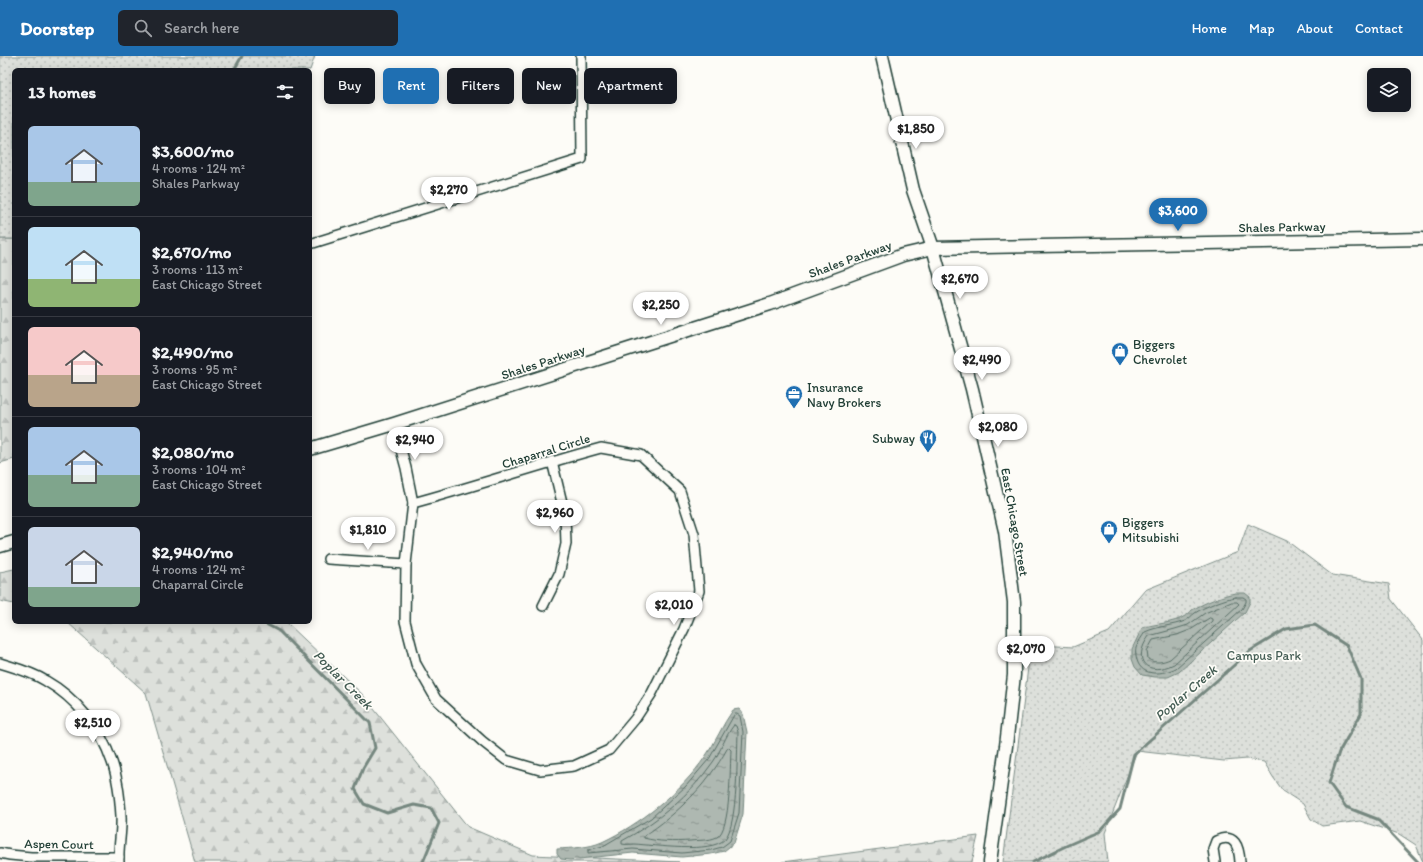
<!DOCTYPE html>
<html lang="en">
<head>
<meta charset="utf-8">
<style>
	:root { --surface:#171b24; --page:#20242c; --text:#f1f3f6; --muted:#9ea1a6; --line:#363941; --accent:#1f6fb2 }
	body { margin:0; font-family:Itim,sans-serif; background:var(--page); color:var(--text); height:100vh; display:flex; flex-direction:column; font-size:15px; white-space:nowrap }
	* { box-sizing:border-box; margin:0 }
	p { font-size:13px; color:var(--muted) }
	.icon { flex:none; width:22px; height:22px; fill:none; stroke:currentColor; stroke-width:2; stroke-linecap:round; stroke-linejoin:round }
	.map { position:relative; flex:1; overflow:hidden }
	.details { position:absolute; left:12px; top:12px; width:300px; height:556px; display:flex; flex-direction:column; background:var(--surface); border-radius:6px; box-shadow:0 2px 10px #0003 }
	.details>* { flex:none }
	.top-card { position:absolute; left:324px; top:12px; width:380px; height:36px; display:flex; gap:8px }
	.controls { position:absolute; left:1367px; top:12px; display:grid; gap:8px }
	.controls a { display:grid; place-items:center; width:44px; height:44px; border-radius:6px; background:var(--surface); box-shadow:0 2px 10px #0003; font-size:20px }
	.price { position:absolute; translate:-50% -34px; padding:0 9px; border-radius:14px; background:#fff; color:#222; font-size:13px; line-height:26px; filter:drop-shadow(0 1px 2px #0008) }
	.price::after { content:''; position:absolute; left:50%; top:24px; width:12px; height:9px; margin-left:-6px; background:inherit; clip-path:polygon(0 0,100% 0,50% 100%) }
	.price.current { background:var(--accent); color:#fff }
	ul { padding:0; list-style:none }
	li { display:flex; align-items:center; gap:12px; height:100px; padding:0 16px }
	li+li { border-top:1px solid var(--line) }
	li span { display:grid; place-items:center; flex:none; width:112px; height:80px; border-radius:6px; color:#555 }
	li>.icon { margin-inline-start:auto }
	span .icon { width:48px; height:48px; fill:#fffc; stroke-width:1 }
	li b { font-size:17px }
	h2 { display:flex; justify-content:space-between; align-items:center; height:48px; padding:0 16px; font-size:17px }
	.tag { padding:0 14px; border-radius:6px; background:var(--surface); box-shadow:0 2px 10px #0003; font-size:14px; line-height:36px }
	.tag.current { background:var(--accent); color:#fff }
	header { display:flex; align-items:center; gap:24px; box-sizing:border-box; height:56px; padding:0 20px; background:var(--accent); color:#fff }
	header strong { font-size:19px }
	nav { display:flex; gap:22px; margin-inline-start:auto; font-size:14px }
	.search { width:280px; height:36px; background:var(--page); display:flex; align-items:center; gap:10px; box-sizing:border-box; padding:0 14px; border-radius:6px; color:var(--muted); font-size:15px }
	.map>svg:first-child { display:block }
</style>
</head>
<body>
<header>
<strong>Doorstep</strong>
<div class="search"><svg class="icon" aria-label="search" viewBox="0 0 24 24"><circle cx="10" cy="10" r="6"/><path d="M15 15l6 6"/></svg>Search here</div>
<nav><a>Home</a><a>Map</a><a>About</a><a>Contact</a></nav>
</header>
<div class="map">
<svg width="1423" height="806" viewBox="0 0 1423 806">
	<defs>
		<pattern id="forest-firs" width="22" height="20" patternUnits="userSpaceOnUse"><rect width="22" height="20" fill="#dde0db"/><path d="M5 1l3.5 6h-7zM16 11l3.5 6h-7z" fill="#bdc1bd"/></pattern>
		<pattern id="park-dots" width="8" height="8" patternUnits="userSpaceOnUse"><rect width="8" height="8" fill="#dde0db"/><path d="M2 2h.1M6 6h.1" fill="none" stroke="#bdc1bd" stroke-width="1.8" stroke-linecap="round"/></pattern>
		<pattern id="water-ripples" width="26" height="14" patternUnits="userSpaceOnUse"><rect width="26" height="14" fill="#aeb8b1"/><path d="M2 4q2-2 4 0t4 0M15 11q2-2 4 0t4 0" fill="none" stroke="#8d9791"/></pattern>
	</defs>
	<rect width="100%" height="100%" fill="#fdfcf7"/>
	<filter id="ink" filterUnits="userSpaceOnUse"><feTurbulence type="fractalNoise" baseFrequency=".025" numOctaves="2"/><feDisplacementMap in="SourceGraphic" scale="8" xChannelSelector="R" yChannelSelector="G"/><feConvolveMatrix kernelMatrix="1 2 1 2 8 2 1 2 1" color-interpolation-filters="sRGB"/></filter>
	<g filter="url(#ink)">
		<g fill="url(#forest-firs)" stroke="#7e8e88">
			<polygon points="0,183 14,183 14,403 0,407"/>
			<polygon points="14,513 14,548 0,545 0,516"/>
			<polygon points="67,566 286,566 362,638 468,771 533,799 679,806 195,806 146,637"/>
			<polygon points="978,780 972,806 782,806"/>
		</g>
		<g fill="url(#park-dots)" stroke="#7e8e88">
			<polygon points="0,0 315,0 310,14 14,14 14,183 0,183"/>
			<polygon points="1248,468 1287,485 1332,519 1389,528 1391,543 1423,584 1423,806 1416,789 1399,778 1360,765 1322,770 1311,763 1303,748 1283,735 1273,721 1264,706 1247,703 1224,705 1137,695 1105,777 1108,806 1003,806 1029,604 1041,589 1073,591 1109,576 1145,534 1238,496"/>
		</g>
		<g fill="url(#water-ripples)" stroke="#75877f">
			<path d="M1236 537H1245L1250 541V546L1245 556 1179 616 1168 621H1155L1142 619 1135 611 1132 603V593L1142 572C1156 567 1173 568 1185 560 1188 559 1190 556 1192 554 1202 548 1225 538 1236 537Z"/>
			<path d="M739 653 743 658 747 676 743 758 734 787 724 795 711 798 682 801 633 797 570 804 561 803 557 798V793C572 792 589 792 602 786 639 769 682 735 705 701 716 686 722 669 733 654Z"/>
		</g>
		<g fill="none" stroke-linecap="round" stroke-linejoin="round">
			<g stroke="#586e66" stroke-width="1">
				<path d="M1236 541H1243L1246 543V546L1242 553 1176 612C1164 618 1142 622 1137 604 1136 600 1135 596 1136 592 1138 586 1142 581 1145 576 1158 570 1172 570 1185 565 1189 563 1192 559 1195 557 1204 551 1226 542 1236 541Z"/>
				<path d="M1232 546H1237L1239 548 1174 608C1147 621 1131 605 1149 580L1175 573 1188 569 1205 557Z"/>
				<path d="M1210 562 1212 563V565L1170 603C1163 606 1155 608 1148 603L1147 595 1153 584 1177 579 1190 574Z"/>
				<polygon points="735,658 737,658 740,660 743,676 739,757 730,785 722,791 711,794 682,797 633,793 588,797 588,794 603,790 651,762 686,730 709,703"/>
				<path d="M734 669 736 670 738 676C737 698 738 768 725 783 711 798 654 789 634 788 630 788 626 789 622 788V785C657 766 690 739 713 706 721 695 725 680 734 669Z"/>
				<path d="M729 692 731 694C730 710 731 774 717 781 709 785 698 784 690 785 675 786 658 786 644 782V780C677 758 708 728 727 693Z"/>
			</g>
			<g stroke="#75877f" stroke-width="3">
				<polyline points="234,14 242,0"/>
				<polyline points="262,566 279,575 370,667 375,692 363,712 355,733 364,748 387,757 414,749 431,752 439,767 423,806"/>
				<polyline points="1033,806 1068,789 1100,775 1120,753 1134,698 1250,595 1286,573 1315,569 1347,590 1361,623 1361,658 1339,696 1329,727 1346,751 1377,763 1418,806"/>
			</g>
			<g stroke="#1f3d34" stroke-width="12">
				<g id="street">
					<polyline points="310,188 582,103 581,0"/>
					<polyline points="394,368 406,412 413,447"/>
					<path d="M601 392 641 399 680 435 694 478 699 535 684 573 652 637 635 663 609 694 574 710 540 714 506 704 482 685 436 643 416 608 405 565 406 508 413 447C476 430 538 409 601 392Z"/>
					<polyline points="328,503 406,508"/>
					<polyline points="543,550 559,518 566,488 565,459 552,405"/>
					<path d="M0 607C16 612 32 616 46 625 76 642 101 673 112 706 118 723 120 742 121 760 122 775 118 791 119 806"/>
					<polyline points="0,797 10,799 31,801 119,801"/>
					<path d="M1215 806 1213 793 1216 785C1235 776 1239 791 1240 806"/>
				</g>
			</g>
			<g stroke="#1f3d34" stroke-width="15">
				<g id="secondary">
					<polyline points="882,0 913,134 933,192 972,333 1005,475 1014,546 1014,619 1006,690 990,806"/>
					<polyline points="310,393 394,368 770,248 903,199 933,192 1423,183"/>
					<polyline points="0,490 14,486"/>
				</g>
			</g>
			<use href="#street" stroke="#fdfcf7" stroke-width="9"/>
			<use href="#secondary" stroke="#fdfcf7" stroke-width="12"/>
		</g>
	</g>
	<defs>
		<g id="shop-pin" transform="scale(0.9)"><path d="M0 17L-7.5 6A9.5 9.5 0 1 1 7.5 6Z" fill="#1f6fb2" stroke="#fdfcf7"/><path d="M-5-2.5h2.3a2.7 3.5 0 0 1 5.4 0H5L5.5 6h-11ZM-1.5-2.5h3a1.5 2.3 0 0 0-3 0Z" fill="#fff"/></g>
		<g id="office-pin" transform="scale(0.9)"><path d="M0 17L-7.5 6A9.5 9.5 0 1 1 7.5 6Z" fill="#1f6fb2" stroke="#fdfcf7"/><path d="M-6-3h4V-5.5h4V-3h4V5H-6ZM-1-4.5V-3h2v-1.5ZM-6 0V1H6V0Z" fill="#fff"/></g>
		<g id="restaurant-pin" transform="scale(0.9)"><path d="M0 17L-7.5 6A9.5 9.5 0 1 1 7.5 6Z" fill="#1f6fb2" stroke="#fdfcf7"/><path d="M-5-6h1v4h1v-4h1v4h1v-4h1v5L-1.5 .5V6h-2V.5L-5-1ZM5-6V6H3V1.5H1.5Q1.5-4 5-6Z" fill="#fff"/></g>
	</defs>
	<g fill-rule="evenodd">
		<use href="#shop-pin" x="1120" y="295"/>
		<use href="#office-pin" x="794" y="338"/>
		<use href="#restaurant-pin" x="928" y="382"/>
		<use href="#shop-pin" x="1109" y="473"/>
	</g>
	<g text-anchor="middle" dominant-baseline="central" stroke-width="3.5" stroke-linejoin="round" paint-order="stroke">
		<g font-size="13" fill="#1f3d34" stroke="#fdfcf7">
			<text transform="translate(1282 171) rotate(-1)">Shales Parkway</text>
			<text transform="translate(850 203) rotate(-20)">Shales Parkway</text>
			<text transform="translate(543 306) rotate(-18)">Shales Parkway</text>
			<text transform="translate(546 395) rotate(-17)">Chaparral Circle</text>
			<text transform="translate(1015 466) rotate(80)">East Chicago Street</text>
			<text transform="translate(59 788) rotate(1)">Aspen Court</text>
		</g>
		<g font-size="13" fill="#1f3d34" stroke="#fdfcf7" text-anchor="start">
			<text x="1133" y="288">Biggers<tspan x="1133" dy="15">Chevrolet</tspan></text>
			<text x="807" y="331">Insurance<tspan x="807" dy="15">Navy Brokers</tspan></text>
			<text x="915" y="382" text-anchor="end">Subway</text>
			<text x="1122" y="466">Biggers<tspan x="1122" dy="15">Mitsubishi</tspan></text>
		</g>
		<g font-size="13" fill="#455e55" stroke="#fdfcf7">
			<text x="1264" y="599">Campus Park</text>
		</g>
		<g font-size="14" font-style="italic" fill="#435c53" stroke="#fdfcf7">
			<text transform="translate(343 624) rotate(45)">Poplar Creek</text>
			<text transform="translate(1186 637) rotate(-41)">Poplar Creek</text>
		</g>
	</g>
</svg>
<div class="controls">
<a><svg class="icon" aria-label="layers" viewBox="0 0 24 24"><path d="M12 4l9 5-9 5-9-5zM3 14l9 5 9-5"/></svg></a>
</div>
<b class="price" style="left:916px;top:94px">$1,850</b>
<b class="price" style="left:449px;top:155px">$2,270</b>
<b class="price current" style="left:1178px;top:176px">$3,600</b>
<b class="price" style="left:960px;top:244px">$2,670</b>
<b class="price" style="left:661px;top:270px">$2,250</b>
<b class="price" style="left:982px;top:325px">$2,490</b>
<b class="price" style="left:998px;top:392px">$2,080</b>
<b class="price" style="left:415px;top:405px">$2,940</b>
<b class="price" style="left:555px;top:478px">$2,960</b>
<b class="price" style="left:368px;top:495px">$1,810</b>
<b class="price" style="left:674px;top:570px">$2,010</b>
<b class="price" style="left:1026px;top:614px">$2,070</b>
<b class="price" style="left:93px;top:688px">$2,510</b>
<div class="top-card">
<a class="tag">Buy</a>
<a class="tag current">Rent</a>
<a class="tag">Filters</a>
<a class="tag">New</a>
<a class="tag">Apartment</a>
</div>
<section class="details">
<h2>13 homes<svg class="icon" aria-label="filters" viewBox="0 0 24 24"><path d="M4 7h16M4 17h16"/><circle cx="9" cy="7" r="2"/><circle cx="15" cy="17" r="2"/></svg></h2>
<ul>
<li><span style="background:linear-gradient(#a9c7e8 70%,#7fa58c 0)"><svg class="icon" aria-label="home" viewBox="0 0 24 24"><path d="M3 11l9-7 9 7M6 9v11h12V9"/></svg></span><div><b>$3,600/mo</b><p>4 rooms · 124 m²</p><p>Shales Parkway</p></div></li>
<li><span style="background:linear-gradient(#bfe0f5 65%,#8fb573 0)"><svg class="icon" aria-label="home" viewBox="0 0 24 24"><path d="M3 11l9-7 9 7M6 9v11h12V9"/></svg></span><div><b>$2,670/mo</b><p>3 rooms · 113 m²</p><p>East Chicago Street</p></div></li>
<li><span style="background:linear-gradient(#f6c9c9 60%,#b9a48a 0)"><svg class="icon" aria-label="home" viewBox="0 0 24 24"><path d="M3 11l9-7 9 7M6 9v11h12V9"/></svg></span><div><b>$2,490/mo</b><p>3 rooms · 95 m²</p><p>East Chicago Street</p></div></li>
<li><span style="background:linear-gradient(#a9c7e8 60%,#7fa58c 0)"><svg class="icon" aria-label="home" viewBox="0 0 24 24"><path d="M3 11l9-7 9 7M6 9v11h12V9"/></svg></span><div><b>$2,080/mo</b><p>3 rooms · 104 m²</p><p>East Chicago Street</p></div></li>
<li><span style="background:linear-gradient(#c9d6e8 75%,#7fa58c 0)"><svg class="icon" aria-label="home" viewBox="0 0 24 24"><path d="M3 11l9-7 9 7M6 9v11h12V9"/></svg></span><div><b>$2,940/mo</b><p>4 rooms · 124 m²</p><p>Chaparral Circle</p></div></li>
</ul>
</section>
</div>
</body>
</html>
